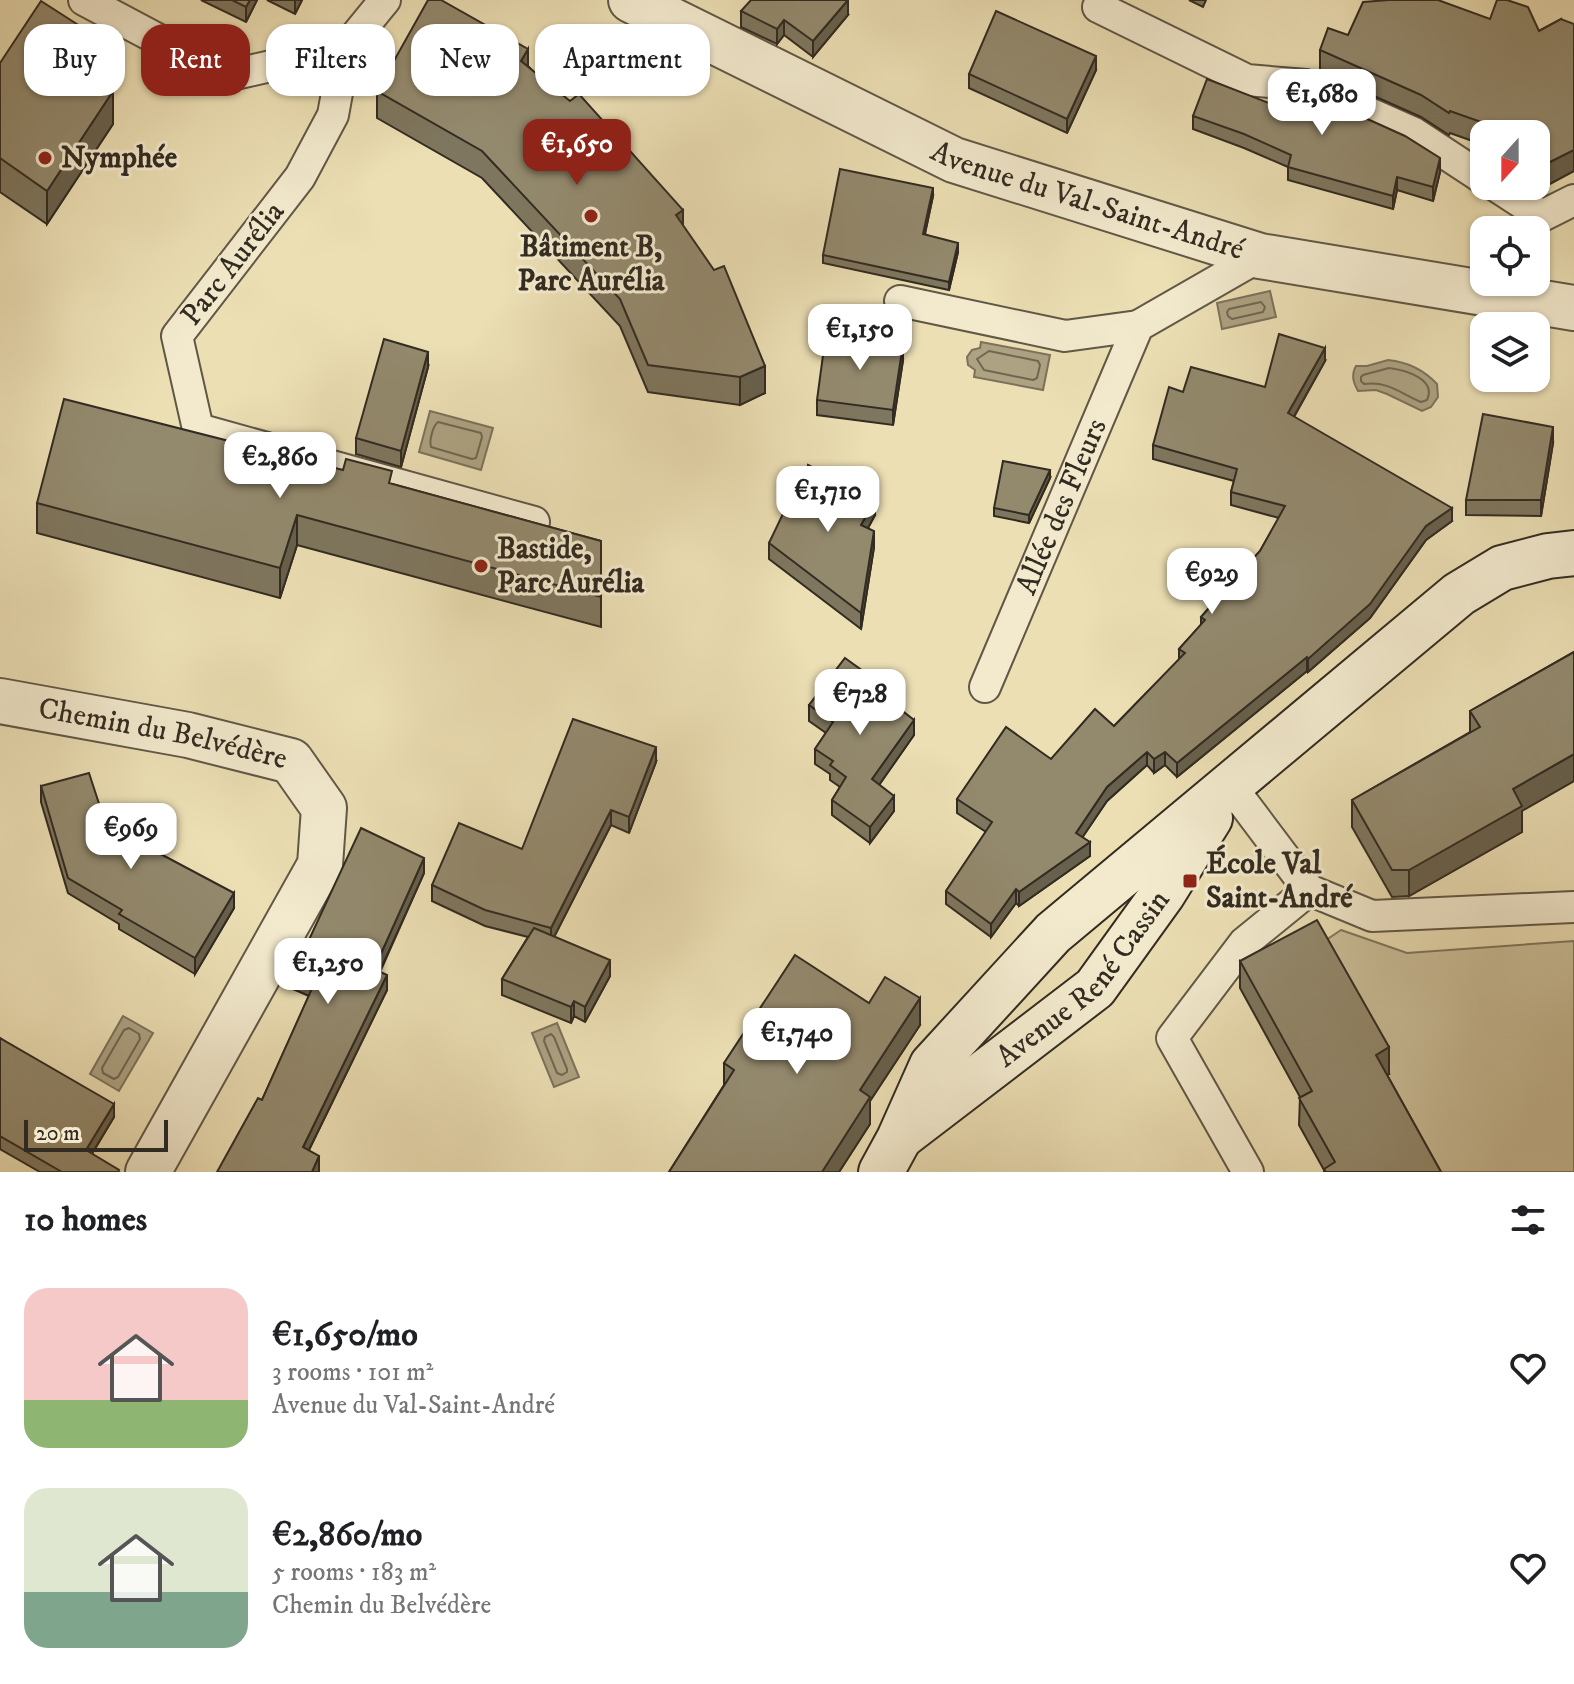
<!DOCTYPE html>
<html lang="en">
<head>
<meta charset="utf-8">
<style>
	:root { --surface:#fff; --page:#f2f2f2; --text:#202124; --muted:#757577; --accent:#8f2418 }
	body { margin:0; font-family:"IM FELL DW Pica",serif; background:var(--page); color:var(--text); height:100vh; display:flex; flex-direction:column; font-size:30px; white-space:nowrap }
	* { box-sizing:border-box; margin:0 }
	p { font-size:26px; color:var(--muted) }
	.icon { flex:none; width:44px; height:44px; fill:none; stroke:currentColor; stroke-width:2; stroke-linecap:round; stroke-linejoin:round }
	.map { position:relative; height:1172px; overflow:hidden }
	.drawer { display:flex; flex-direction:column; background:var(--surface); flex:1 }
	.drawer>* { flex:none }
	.banner { position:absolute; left:24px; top:24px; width:800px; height:72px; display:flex; gap:16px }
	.needle { width:52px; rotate:201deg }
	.tools { position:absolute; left:1470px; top:120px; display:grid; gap:16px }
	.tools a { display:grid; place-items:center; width:80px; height:80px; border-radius:16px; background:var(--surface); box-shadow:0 2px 6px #0004; font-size:40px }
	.scale { position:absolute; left:24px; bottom:20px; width:144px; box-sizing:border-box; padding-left:8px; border:4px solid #322b21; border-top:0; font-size:22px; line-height:28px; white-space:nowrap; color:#322b21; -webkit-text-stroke:6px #f3eace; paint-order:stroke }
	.price { position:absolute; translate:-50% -68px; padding:0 18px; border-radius:16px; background:#fff; color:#222; font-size:26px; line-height:52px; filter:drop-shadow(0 2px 4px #0008) }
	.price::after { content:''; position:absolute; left:50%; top:48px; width:24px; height:18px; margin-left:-12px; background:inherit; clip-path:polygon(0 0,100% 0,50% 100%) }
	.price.selected { background:var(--accent); color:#fff }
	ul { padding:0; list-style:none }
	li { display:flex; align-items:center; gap:24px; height:200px; padding:0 24px }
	li span { display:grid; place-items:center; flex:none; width:224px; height:160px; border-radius:24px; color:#555 }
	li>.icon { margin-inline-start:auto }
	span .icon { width:96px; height:96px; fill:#fffc; stroke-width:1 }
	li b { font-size:34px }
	h2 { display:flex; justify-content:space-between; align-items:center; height:96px; padding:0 24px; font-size:34px }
	.chip { padding:0 28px; border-radius:24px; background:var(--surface); box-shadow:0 2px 6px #0004; font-size:28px; line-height:72px }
	.chip.selected { background:var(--accent); color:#fff }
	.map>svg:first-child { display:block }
</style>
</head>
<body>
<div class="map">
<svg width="1574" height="1172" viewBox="0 0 1574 1172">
	<rect width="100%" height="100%" fill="#ecdfb4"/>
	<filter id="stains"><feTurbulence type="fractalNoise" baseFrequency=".0025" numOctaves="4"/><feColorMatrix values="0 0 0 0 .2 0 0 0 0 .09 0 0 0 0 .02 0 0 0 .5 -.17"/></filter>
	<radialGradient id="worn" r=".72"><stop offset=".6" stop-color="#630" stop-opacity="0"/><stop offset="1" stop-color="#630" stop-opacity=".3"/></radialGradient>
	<polygon fill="#ccc09b" stroke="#7f765e" stroke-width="2" points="1341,930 1407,953 1574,941 1574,1172 1426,1172 1376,1081 1388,1074 1317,946"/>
	<g fill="#ada282" stroke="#7c725b" stroke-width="2">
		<polygon points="1270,291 1276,317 1222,329 1217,303"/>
		<polygon points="981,342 1050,355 1043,390 974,377 975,370 968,365 967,357 972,350 980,348"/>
		<path d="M1388 360C1408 362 1423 369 1437 384L1438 397 1431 407 1422 411 1387 394 1376 390 1358 391C1353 382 1351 375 1356 366H1367Z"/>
		<polygon points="430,411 493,428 481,470 419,452"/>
		<polygon points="123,1016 153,1033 119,1091 90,1074"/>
		<polygon points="557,1023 579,1077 554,1087 532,1033"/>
	</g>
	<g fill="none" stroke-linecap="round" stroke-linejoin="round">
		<g stroke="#706652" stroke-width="2">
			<polygon points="1261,302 1265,307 1263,312 1232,319 1228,316 1227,312 1229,309"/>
			<polygon points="989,351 1038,361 1040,365 1037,378 1033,380 984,370 977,359"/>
			<path d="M1389 368C1405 370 1437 379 1427 400L1421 402C1400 393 1388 381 1364 384L1361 381V377L1363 375Z"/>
			<path d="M438 422 481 433 482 437 476 458 472 459 431 447C429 440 433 426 438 422Z"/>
			<polygon points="129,1028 139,1034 140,1039 118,1077 114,1079 103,1073 102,1068 124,1030"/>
			<polygon points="551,1034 554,1037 567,1069 567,1072 562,1075 557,1073 544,1041 545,1037"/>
		</g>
		<g stroke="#605846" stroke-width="34">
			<g id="lane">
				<polyline points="84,0 227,76 345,49 385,0"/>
				<polyline points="1098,7 1247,80 1306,85 1414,133 1484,179"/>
				<polyline points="345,49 333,115 300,177 177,336 198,429 534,522"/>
				<polyline points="1496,186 1542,216 1574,200"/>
				<polyline points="900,301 1065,336 1138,326"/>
				<path id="s1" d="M985 687 1138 326 1260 256"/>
				<polyline points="1230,785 1309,890"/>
				<polyline points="1248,1172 1172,1038 1244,943 1309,890 1372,916 1574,907"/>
			</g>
		</g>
		<g stroke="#605846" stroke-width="48">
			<g id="street">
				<path id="s2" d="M631 0 954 160 1260 256 1574 308"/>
				<path id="s3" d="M0 701 188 735 291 761 324 808 320 865 148 1172"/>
			</g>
		</g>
		<g stroke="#322b21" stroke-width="48">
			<g id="secondary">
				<path id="s4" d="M903 1135 1095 988 1162 895 1210 818"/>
				<polyline points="881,1172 899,1139 932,1065 1053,933 1459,594 1502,568 1548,556 1574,553"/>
			</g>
		</g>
		<use href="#lane" stroke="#f3eace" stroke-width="30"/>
		<use href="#street" stroke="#f3eace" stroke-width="44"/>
		<use href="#secondary" stroke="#f3eace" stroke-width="44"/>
	</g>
	<g fill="#7e765e" stroke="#322b21" stroke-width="2">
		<polygon points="201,0 257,0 246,22"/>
		<polygon points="267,0 302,0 295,14"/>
		<polygon points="1189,0 1206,0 1203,7"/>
		<polygon points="741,11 848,15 813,57 784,35 777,44 741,27"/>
		<polygon points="1490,19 1539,31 1561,19 1548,185 1536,159 1536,134 1484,134 1484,145 1450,133 1449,135 1421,117 1320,72 1320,50 1348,35"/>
		<polygon points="0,63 111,80 106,86 113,124 47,224 0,192"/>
		<polygon points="528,66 683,226 765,393 740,405 648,392 620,326 482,178 377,118 377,91"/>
		<polygon points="1096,70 1067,133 969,88 969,74"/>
		<polygon points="1193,116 1440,172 1433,201 1397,190 1393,209 1288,180 1288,167 1244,148 1193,129"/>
		<polygon points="933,196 925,234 958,252 949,290 823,263 823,255"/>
		<polygon points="903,360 893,425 817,415 817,400"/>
		<polygon points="1325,361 1294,417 1452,521 1426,540 1370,618 1308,672 1307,671 1177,777 1165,765 1154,773 1147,765 1107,801 1082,837 1090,856 1019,906 1016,903 991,937 946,904 946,891 986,832 957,813 957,799 1051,759 1114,726 1179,660 1179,649 1201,625 1201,617 1260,551 1279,518 1231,505 1231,492 1234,481 1153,459 1153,445 1183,392 1265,387"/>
		<polygon points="428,367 401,467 356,454 356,438"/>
		<polygon points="1553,443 1541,516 1466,515 1466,500"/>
		<polygon points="807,478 875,515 868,528 874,547 861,629 769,559 769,543"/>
		<polygon points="1050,478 1029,523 994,516 994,508"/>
		<polygon points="392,484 601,541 601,627 297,545 280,598 37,533 37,503"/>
		<polygon points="1574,652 1522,811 1522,832 1409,896 1392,897 1352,827 1352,800 1470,732 1470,711"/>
		<polygon points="809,705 896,706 914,735 879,785 894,811 870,843 832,815 832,800 840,787 830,780 830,774 815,764 815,749 826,733 809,721"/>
		<polygon points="656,762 629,833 611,825 554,937 610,976 585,1022 574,1016 571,1023 502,995 502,979 528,937 485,926 432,901 432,885 522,849"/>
		<polygon points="41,786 106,825 234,908 195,974 119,929 119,924 68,893 41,802"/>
		<polygon points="424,873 380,972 387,990 309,1150 262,1100 309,996 293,989 293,974"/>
		<polygon points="1240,961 1389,1074 1387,1075 1441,1172 1324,1172 1324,1170 1299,1125 1300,1097 1240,988"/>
		<polygon points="869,1003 920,1025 870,1101 870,1124 839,1172 669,1172 724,1085 724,1063"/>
		<polygon points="0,1038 114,1117 92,1154 119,1172 40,1172 0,1149"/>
	</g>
	<g fill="#67604c" stroke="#322b21" stroke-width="2">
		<polygon points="250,0 257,0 246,22 246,7"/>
		<polygon points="295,0 302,0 295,14"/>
		<polygon points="848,0 848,15 813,57 813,41"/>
		<polygon points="784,20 784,35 777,44 777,29"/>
		<polygon points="111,46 111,80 91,109 91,75"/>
		<polygon points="528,49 528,76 521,61"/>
		<polygon points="1096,56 1096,70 1067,133 1067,119"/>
		<polygon points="113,91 113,124 47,224 47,191"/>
		<polygon points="1574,150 1574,171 1548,185 1548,163"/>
		<polygon points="1440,158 1440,172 1433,201 1433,187"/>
		<polygon points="1397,177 1397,190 1393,209 1393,196"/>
		<polygon points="933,188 933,196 923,242 923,234"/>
		<polygon points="683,210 683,237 676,215"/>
		<polygon points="958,243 958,252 949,290 949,282"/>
		<polygon points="903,344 903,360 893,425 893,410"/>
		<polygon points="1325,348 1325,361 1288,427 1288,413"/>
		<polygon points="428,352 428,367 401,467 401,451"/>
		<polygon points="765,366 765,393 740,405 740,377"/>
		<polygon points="1553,427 1553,443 1541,516 1541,500"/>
		<polygon points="1050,470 1050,478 1029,523 1029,515"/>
		<polygon points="875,500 875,515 861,541 861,525"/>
		<polygon points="1452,508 1452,521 1426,540 1370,618 1308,672 1308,659 1426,526"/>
		<polygon points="297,515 297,545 280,598 280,568"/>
		<polygon points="874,531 874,547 861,629 861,613"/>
		<polygon points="1307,657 1307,671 1177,777 1177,763"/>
		<polygon points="914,720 914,735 872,795 872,779"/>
		<polygon points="656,747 656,762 629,833 629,817"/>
		<polygon points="1147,752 1147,765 1107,801 1076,847 1076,833 1107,787"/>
		<polygon points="1165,752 1165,765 1154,773 1154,759"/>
		<polygon points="1574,754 1574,781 1522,811 1522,832 1409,896 1409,870 1513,789"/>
		<polygon points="894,796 894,811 870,843 870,827"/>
		<polygon points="611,810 611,825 551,943 551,928"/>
		<polygon points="1090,842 1090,856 1019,906 1019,892"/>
		<polygon points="424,858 424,873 374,984 374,969"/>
		<polygon points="1016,889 1016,903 991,937 991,924"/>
		<polygon points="234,893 234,908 195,974 195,958"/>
		<polygon points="610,960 610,976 585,1022 585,1007"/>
		<polygon points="387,975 387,990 303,1162 303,1147"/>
		<polygon points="920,998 920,1025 870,1101 870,1124 839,1172 822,1172 860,1090"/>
		<polygon points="574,1001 574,1016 571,1023 571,1007"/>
		<polygon points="1389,1047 1389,1074 1376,1081 1376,1055"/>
		<polygon points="114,1104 114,1117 86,1163 86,1150"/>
		<polygon points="319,1156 319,1172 312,1172"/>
	</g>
	<g fill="#93896d" stroke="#322b21" stroke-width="2">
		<polygon points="232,0 250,0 246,7"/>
		<polygon points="428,0 441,0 528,49 521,61 570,101 579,94 683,210 676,215 714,270 724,266 765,366 740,377 648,365 620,299 482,151 377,91"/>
		<polygon points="751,0 848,0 813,41 784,20 777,29 741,11"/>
		<polygon points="1389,0 1438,0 1490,19 1497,0 1507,0 1528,7 1539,31 1561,19 1574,24 1574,150 1548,163 1536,137 1536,134 1505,134 1504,130 1450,111 1449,113 1421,95 1320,50 1328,28 1348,35 1363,2"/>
		<polygon points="41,1 111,46 91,75 113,91 47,191 0,158 0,63"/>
		<polygon points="996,11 1096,56 1067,119 969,74"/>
		<polygon points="1207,79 1274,105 1281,88 1301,89 1405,136 1440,158 1433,187 1397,177 1393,196 1288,167 1291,155 1244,134 1193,116"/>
		<polygon points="840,169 933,188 923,234 958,243 949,282 823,255"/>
		<polygon points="826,333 903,344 893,410 817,400"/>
		<polygon points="1279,334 1325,348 1288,413 1452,508 1426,526 1370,604 1308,659 1307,657 1177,763 1165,752 1154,759 1147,752 1107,787 1076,833 1090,842 1019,892 1016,889 991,924 946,891 992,822 957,799 1006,727 1051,759 1095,709 1114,726 1185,653 1179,649 1205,620 1201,617 1260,551 1285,506 1231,492 1237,469 1153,445 1169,387 1183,392 1191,367 1265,387"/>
		<polygon points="384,339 428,352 401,451 356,438"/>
		<polygon points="64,399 343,470 346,459 392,471 389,483 601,541 601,597 297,515 280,568 37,503"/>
		<polygon points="1483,414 1553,427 1541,500 1466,500"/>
		<polygon points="1003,461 1050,470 1029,515 994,508"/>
		<polygon points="808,465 875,500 861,525 874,531 861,613 769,543 804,470 807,478"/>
		<polygon points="1574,652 1574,754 1513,789 1522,806 1409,870 1392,870 1352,800 1480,727 1470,711"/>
		<polygon points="845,658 896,695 891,702 914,720 872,779 894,796 870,827 832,800 846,777 830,765 833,761 815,749 833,722 809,705"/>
		<polygon points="573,719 656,747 629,817 611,810 551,928 485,910 432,885 459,823 522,849"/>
		<polygon points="89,773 106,825 234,893 195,958 119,914 122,910 68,878 41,786"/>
		<polygon points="361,828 424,858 374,969 387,975 303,1147 319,1156 312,1172 217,1172 258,1098 262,1100 314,984 293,974"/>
		<polygon points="1317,920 1389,1047 1376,1055 1441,1172 1326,1172 1324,1169 1335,1162 1299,1098 1312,1091 1240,961"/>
		<polygon points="534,928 610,960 585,1007 574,1001 571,1007 502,979"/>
		<polygon points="795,955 869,1003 885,977 920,998 860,1090 870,1097 822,1172 669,1172 734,1070 724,1063"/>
		<polygon points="0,1038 114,1104 86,1150 119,1170 118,1172 62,1172 0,1136"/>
	</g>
	<g fill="#8f2418" stroke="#f3eace" stroke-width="3">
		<circle cx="45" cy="158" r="8"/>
		<circle cx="591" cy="216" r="8"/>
		<circle cx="481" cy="566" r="8"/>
		<rect x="1182" y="873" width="16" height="16" rx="4"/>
	</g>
	<g text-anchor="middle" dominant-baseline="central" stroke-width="6" stroke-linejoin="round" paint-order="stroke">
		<g font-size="30" font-weight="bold" fill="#322b21" stroke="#f3eace" text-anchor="start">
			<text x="61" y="158">Nymphée</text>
			<text x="591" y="247" text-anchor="middle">Bâtiment B,<tspan x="591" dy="34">Parc Aurélia</tspan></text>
			<text x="497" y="549">Bastide,<tspan x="497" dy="34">Parc Aurélia</tspan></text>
			<text x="1206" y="864">École Val<tspan x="1206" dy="34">Saint-André</tspan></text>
		</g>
		<g font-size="30" fill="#322b21" stroke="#f3eace">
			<text stroke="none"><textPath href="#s2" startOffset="500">Avenue du Val-Saint-André</textPath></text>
			<text transform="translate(233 264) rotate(-52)">Parc Aurélia</text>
			<text stroke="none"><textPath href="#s1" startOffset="196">Allée des Fleurs</textPath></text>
			<text stroke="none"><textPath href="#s3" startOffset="166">Chemin du Belvédère</textPath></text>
			<text stroke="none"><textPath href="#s4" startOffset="240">Avenue René Cassin</textPath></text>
		</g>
	</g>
	<rect width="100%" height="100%" filter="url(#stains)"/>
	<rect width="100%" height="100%" fill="url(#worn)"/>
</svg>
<div class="tools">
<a><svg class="needle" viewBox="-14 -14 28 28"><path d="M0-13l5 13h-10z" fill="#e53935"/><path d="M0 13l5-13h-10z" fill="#757577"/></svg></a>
<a><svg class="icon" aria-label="locate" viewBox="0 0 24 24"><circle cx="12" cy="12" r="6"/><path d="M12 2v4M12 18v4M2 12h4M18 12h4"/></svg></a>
<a><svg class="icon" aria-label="layers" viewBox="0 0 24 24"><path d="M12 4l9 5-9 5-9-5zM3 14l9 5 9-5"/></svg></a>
</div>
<div class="scale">20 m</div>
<b class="price" style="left:1322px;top:137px">€1,680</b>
<b class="price selected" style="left:577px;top:187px">€1,650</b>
<b class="price" style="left:860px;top:372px">€1,150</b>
<b class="price" style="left:280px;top:500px">€2,860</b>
<b class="price" style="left:828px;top:534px">€1,710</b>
<b class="price" style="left:1212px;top:616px">€929</b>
<b class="price" style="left:860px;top:737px">€728</b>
<b class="price" style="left:131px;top:871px">€969</b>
<b class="price" style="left:328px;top:1006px">€1,250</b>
<b class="price" style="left:797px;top:1076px">€1,740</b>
<div class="banner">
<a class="chip">Buy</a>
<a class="chip selected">Rent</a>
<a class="chip">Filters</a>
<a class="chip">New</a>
<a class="chip">Apartment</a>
</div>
</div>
<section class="drawer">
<h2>10 homes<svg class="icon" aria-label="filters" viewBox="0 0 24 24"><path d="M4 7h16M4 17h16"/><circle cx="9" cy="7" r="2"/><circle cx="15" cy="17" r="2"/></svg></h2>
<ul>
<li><span style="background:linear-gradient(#f6c9c9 70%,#8fb573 0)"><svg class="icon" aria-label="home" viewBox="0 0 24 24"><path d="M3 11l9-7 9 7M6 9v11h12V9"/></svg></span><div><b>€1,650/mo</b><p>3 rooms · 101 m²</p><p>Avenue du Val-Saint-André</p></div><svg class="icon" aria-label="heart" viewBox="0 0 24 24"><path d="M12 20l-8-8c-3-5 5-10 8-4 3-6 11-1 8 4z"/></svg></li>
<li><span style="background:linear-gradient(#dfe7d0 65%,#7fa58c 0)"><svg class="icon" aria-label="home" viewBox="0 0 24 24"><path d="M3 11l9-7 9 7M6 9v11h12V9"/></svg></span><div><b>€2,860/mo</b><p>5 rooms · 183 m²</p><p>Chemin du Belvédère</p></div><svg class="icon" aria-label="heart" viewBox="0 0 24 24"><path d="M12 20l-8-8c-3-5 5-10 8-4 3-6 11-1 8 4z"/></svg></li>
</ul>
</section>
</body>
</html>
